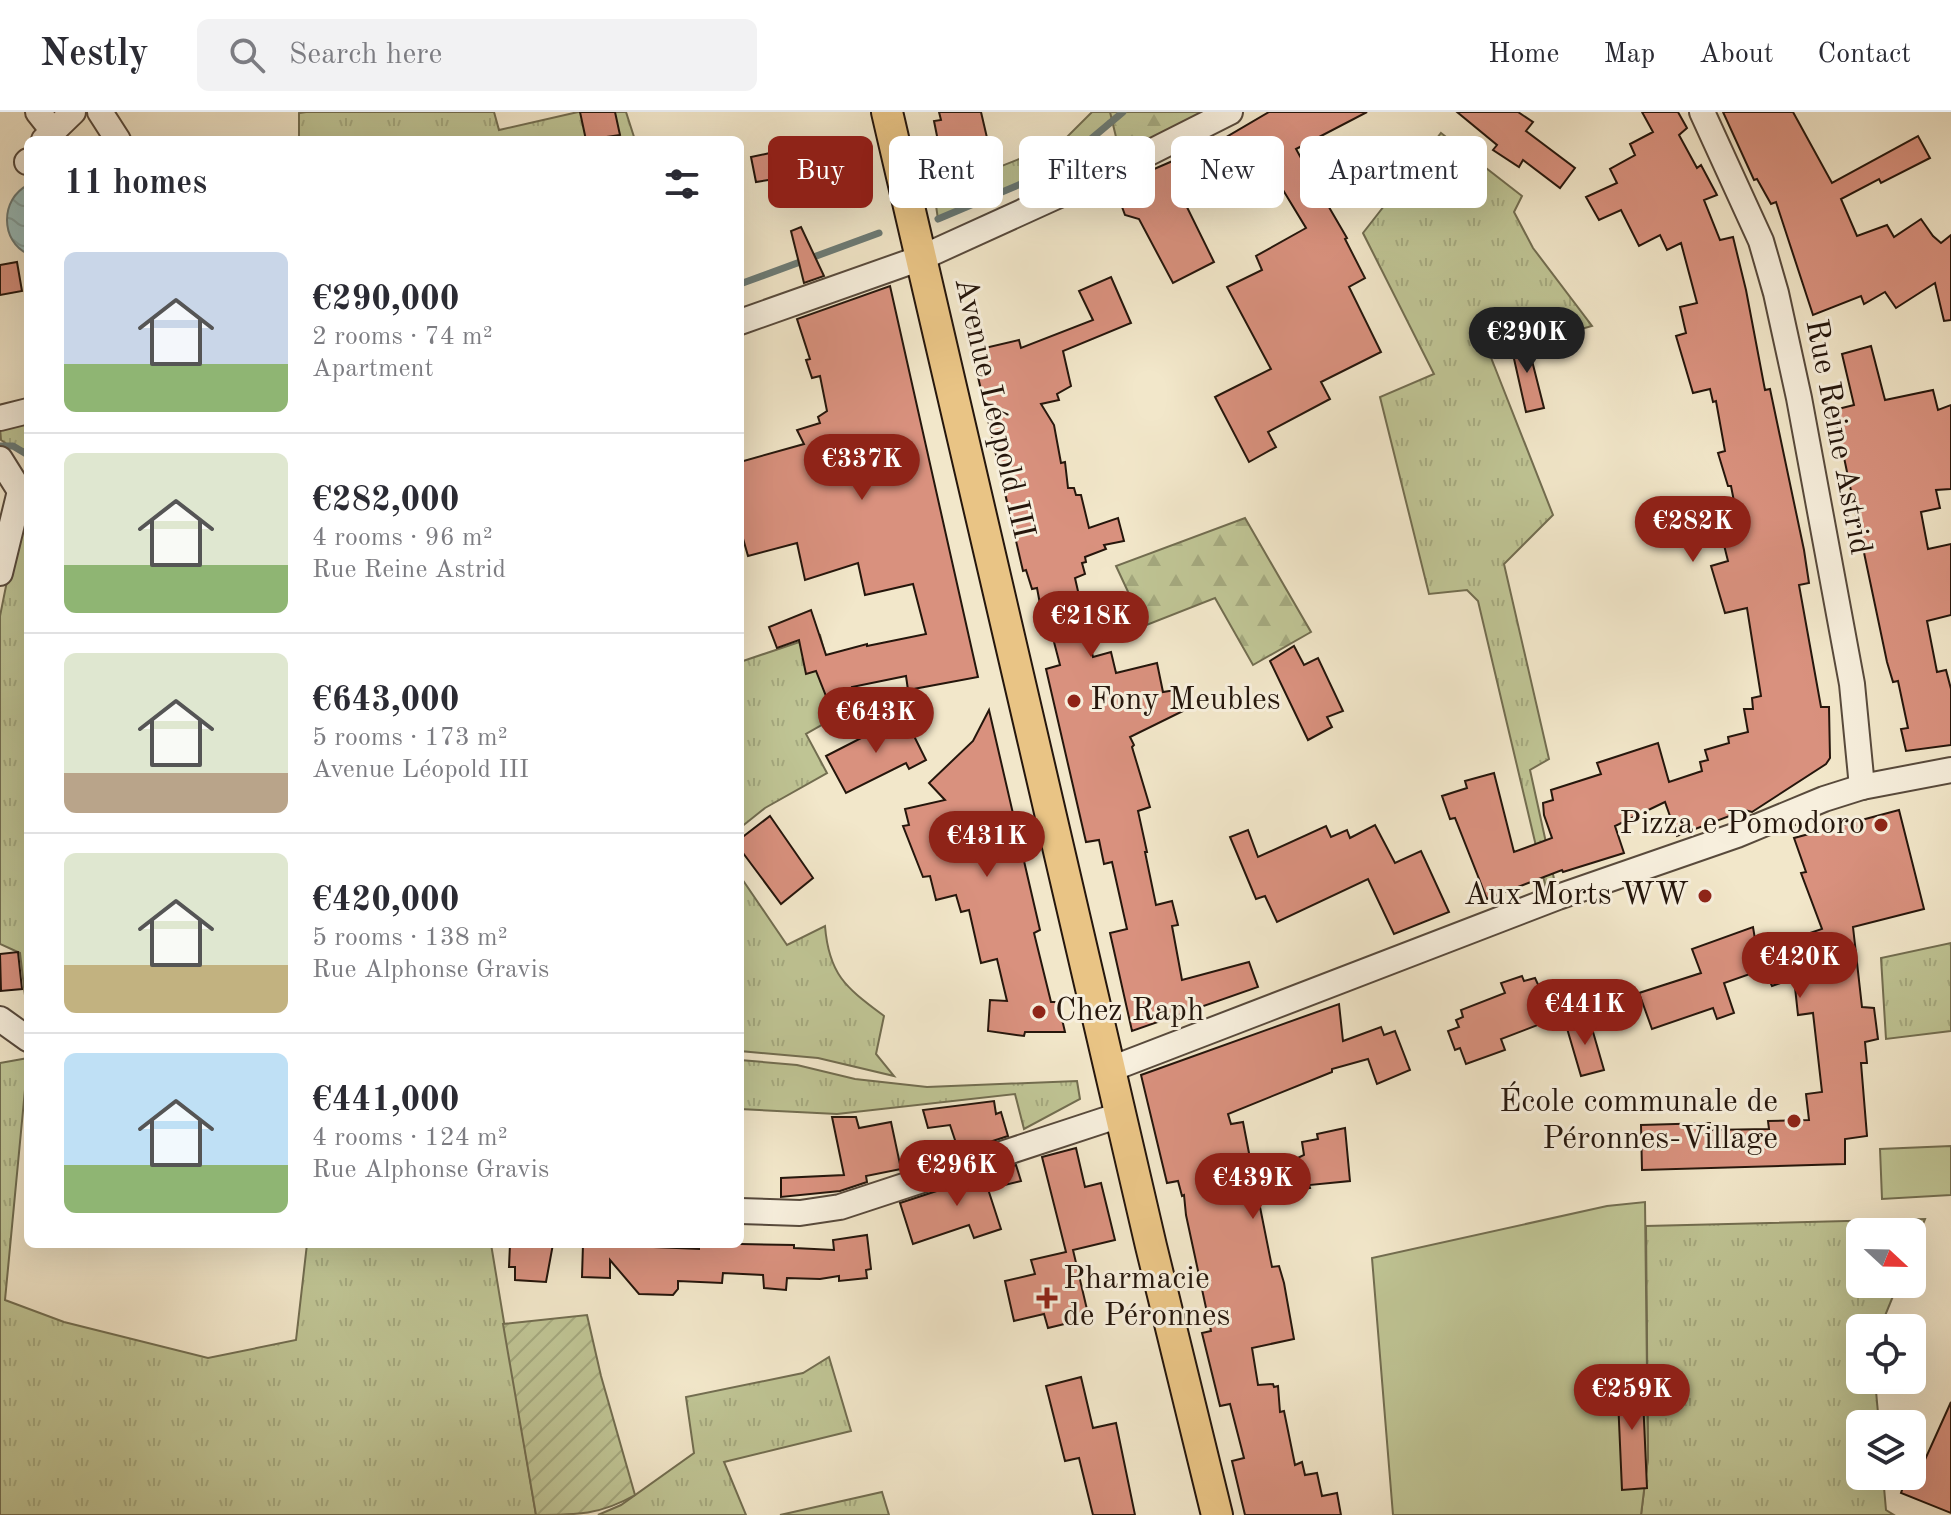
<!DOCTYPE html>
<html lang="en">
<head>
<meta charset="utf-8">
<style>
	:root { --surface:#fff; --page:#f2f2f3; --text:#2b2b33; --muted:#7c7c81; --line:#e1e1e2; --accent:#8f2418 }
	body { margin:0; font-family:"Old Standard TT",serif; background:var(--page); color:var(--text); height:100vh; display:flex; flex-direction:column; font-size:30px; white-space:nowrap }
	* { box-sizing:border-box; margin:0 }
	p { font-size:26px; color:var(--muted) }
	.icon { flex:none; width:44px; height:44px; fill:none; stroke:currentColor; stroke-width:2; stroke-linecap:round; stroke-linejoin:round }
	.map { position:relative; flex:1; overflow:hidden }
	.drawer { position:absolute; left:24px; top:24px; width:720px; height:1112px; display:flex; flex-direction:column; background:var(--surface); border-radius:12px; box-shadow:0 8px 32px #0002 }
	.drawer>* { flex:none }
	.guide { position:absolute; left:768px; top:24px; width:760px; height:72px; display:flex; gap:16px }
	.needle { width:52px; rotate:112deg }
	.fabs { position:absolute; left:1846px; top:1106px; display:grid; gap:16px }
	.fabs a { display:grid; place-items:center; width:80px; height:80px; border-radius:12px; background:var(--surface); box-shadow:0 8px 32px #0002; font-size:40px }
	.price { position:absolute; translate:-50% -68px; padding:0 18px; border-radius:28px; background:var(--accent); color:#fff; font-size:26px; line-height:52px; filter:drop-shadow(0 2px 4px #0008) }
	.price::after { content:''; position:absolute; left:50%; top:48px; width:24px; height:18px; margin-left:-12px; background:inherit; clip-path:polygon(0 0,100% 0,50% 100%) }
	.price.current { background:#222; color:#fff }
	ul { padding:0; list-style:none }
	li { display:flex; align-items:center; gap:24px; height:200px; padding:0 40px }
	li+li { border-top:2px solid var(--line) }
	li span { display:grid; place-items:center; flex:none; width:224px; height:160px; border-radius:12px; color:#555 }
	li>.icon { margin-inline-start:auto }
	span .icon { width:96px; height:96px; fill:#fffc; stroke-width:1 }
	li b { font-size:34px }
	h2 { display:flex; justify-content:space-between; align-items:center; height:96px; padding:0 40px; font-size:34px }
	.chip { padding:0 28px; border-radius:12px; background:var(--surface); box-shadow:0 8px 32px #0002; font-size:28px; line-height:72px }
	.chip.current { background:var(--accent); color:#fff }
	header { display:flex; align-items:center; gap:48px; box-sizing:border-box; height:112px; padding:0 40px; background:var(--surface); border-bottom:2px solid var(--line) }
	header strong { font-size:38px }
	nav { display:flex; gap:44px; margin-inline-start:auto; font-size:28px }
	.search { width:560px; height:72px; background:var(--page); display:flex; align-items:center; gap:20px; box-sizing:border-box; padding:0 28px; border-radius:12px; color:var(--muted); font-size:30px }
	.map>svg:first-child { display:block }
</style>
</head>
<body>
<header>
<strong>Nestly</strong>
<div class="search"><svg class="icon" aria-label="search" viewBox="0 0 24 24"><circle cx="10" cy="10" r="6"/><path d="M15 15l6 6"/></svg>Search here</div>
<nav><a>Home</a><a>Map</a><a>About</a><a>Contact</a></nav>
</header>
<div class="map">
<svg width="1951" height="1403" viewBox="0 0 1951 1403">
	<defs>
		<pattern id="grass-tufts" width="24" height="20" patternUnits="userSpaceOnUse" patternTransform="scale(2)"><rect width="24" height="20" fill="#bfc494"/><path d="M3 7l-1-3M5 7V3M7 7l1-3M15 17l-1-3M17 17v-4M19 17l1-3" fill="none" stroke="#a4a87e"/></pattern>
		<pattern id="forest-firs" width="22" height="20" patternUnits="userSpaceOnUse" patternTransform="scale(2)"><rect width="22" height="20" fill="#bfc494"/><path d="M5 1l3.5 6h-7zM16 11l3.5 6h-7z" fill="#a4a87e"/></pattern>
		<pattern id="garden-furrows" width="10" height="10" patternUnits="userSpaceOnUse" patternTransform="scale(2)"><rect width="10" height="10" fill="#bfc494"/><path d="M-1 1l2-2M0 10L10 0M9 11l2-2" fill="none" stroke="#a4a87e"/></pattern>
		<pattern id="water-waves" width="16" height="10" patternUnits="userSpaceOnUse" patternTransform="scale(2)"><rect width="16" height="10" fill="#9cbfbc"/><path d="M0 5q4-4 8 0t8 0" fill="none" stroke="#86a3a0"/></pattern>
	</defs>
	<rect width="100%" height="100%" fill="#f2e7ca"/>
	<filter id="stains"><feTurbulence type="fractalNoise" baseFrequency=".0025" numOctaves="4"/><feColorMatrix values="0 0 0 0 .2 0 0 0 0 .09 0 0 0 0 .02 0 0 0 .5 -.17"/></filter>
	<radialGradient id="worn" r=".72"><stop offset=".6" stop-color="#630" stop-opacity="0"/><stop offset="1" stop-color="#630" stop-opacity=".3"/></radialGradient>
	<g fill="url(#grass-tufts)" stroke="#726d50" stroke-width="2">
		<polygon points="306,0 494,0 499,18 578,0 626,0 635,28 299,28 299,1"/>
		<polygon points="1092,0 1123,0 1054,58 938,107 935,87 941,78 1062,30"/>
		<polygon points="1441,21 1522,84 1514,100 1533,136 1592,214 1490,243 1553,403 1504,452 1549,647 1530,658 1558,785 1549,789 1478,489 1467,478 1429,482 1380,285 1434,262 1363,121"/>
		<polygon points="28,308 28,338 11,335 1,328 0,316"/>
		<polygon points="28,414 28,909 20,841 0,832 0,504 14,434"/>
		<polygon points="820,523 841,602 806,622 827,661 765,696 740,716 740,550"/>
		<path d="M740 764 787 833 825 814C829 864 847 876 884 904L876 942 894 964 818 946 740 939Z"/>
		<polygon points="1951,831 1951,919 1886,927 1881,846"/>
		<polygon points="28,946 5,1188 64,1210 208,1246 296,1228 307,1132 491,1132 536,1403 0,1403 0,951"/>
		<polygon points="740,948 797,953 855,967 927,975 1077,969 1080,987 1024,1017 1015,982 837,1002 740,997"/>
		<polygon points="1925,1107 1912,1139 1912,1120 1860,1120 1860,1172 1898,1172 1880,1216 1860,1216 1860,1268 1875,1268 1879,1312 1860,1312 1860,1364 1883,1364 1886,1398 1894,1403 1641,1403 1648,1346 1646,1114"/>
		<polygon points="829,1245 851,1319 724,1350 746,1403 598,1403 621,1393 694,1341 686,1285 803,1261"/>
		<polygon points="882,1380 889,1403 780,1403"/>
	</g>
	<g fill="url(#forest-firs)" stroke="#726d50" stroke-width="2">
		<polygon points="1110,0 1230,0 1123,54"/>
		<polygon points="1245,406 1311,520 1253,553 1215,486 1144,514 1116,454"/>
	</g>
	<g fill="#bfc494" stroke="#726d50" stroke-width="2">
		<polygon points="1951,1034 1951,1083 1882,1087 1880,1037"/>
		<polygon points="1645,1090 1648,1346 1641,1403 1393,1403 1372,1146 1607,1094"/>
	</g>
	<path fill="url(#garden-furrows)" stroke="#726d50" stroke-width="2" d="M587 1203 601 1264 635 1383C600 1403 577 1403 536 1403L503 1212Z"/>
	<path fill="url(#water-waves)" stroke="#6c7b76" stroke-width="2" d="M28 73V142C0 129 0 87 28 73Z"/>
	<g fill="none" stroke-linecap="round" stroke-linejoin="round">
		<g stroke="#6c7b76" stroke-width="7">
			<polyline points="938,107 1054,58 1123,0"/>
			<polyline points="740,172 879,121"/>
			<polyline points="0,334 13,334 28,343"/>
		</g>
	</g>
	<g fill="#d9917e" stroke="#25160c" stroke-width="2">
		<polygon points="580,0 615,0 620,23 586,28"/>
		<polygon points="939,0 981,0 988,30 948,39 945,27 938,29 934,9 941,8"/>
		<polygon points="1269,0 1367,0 1296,37 1312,66 1330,61 1319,78 1347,126 1345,127 1365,166 1349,175 1381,240 1321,270 1330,287 1268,320 1276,335 1249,350 1215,285 1271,257 1227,175 1262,158 1256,144 1306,116 1283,78 1269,85 1250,52 1181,83 1214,150 1173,171 1139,107 1125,103 1118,84 1128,80 1124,70 1221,28"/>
		<polygon points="1457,0 1518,0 1533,10 1526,19 1575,56 1560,76 1523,48 1519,55 1493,38 1497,33"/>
		<polygon points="1642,0 1678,0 1687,16 1679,23 1697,56 1701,53 1717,83 1704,88 1720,128 1733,125 1746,178 1765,278 1770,277 1804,438 1809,471 1799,473 1821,595 1829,595 1830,646 1826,652 1752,700 1745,698 1677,724 1665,690 1615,714 1624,741 1563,760 1562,758 1487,787 1455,706 1450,707 1442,684 1467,676 1465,669 1494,661 1514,740 1552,726 1544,703 1543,691 1553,688 1551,678 1601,662 1597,651 1658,631 1669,670 1702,659 1700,650 1708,648 1705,638 1729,631 1728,625 1748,620 1744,597 1753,597 1752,586 1761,584 1747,496 1725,501 1711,454 1728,449 1723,429 1733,426 1733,422 1740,420 1731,374 1728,374 1718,341 1725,339 1716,289 1713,290 1710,277 1693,281 1676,224 1686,221 1680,195 1697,191 1681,131 1667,138 1660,123 1639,134 1621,98 1599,108 1586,85 1617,71 1610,57 1635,43 1630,32 1653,20"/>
		<polygon points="1723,0 1793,0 1832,71 1918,24 1930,46 1881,71 1879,67 1841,87 1857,124 1887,113 1894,125 1921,107 1933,124 1941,131 1951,123 1951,208 1944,209 1935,171 1896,196 1885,180 1864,192 1861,184 1813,203 1776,90 1771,92 1757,67 1754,68"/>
		<polygon points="770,41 775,67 756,70 751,45"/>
		<polygon points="801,115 824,164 804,171 791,119"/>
		<polygon points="17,150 22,179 0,183 0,153"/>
		<polygon points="1111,165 1131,211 1063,239 1071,274 1057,282 1059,288 1041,292 1054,313 1061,351 1065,350 1068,376 1074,376 1076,383 1081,383 1089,416 1118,406 1124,429 1104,433 1106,437 1085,445 1086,450 1082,451 1085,462 1075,466 1093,545 1111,540 1116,561 1157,551 1163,580 1175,578 1185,598 1130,625 1134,633 1132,635 1150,695 1138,699 1147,740 1145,740 1156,793 1172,789 1178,813 1172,814 1182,868 1249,850 1258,875 1132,919 1110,821 1127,817 1112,750 1104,752 1099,728 1086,730 1046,557 1060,553 1048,507 1043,508 1037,476 1032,477 1026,458 1023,459 972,239 1019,228 1021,236 1093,208 1079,179"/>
		<polygon points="890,174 978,565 908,578 906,564 852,575 855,591 841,586 828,589 816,559 806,562 799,528 777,536 769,515 811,498 826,543 867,532 867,534 926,522 913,472 865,483 858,451 805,468 797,431 748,444 740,416 740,350 804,332 797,318 820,311 818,305 827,299 820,264 812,266 806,248 810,247 797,207"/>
		<polygon points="1526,225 1544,296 1526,300 1510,229"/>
		<polygon points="1871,234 1885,288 1933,278 1938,298 1951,293 1951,377 1936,378 1940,396 1921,400 1928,437 1951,432 1951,503 1927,509 1937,560 1946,558 1951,577 1951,633 1906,639 1901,617 1908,616 1898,569 1893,570 1887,550 1834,298 1854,293 1842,242"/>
		<polygon points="1294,534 1304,553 1318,546 1343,599 1327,605 1332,615 1308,628 1270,549"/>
		<polygon points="989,598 1040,818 1034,821 1051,890 1058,890 1065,920 1025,920 1024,924 988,919 990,888 1007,889 997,847 981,851 969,798 961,800 956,783 936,788 930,764 923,765 903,714 909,713 905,697 945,688 929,671 973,629"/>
		<polygon points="904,604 926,648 909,657 906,651 846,681 826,644"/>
		<polygon points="1899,698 1924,797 1853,815 1862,895 1874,896 1878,927 1865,930 1867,951 1861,951 1867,1024 1845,1027 1845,1052 1642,1058 1641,1013 1710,1011 1710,1018 1769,1017 1768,1009 1809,1008 1806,982 1822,980 1813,901 1798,903 1794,866 1772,874 1764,857 1724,871 1734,901 1717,907 1713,896 1652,917 1639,881 1701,861 1692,837 1753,815 1757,839 1822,817 1801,761 1806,760 1794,726"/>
		<polygon points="770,704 813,766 781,792 740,737 740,727"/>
		<polygon points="1375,713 1395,751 1421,739 1449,800 1394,822 1368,767 1277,810 1265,784 1256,787 1230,725 1248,718 1258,745 1326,714 1331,725 1347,718 1350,726"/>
		<polygon points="18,840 22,877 1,879 0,842"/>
		<polygon points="1522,864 1524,869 1535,866 1542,881 1547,879 1556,906 1501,927 1505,938 1466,952 1460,936 1455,938 1448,919 1459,915 1456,908 1463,905 1461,898 1505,881 1501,871"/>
		<polygon points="1339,892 1343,929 1381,915 1384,923 1395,919 1410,958 1377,972 1368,947 1332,957 1332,960 1228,1002 1231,1012 1243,1010 1254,1067 1304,1043 1302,1030 1318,1027 1317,1022 1345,1016 1350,1069 1309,1073 1310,1076 1258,1085 1272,1155 1279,1154 1284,1171 1294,1227 1252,1236 1258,1273 1273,1272 1274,1275 1278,1274 1280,1300 1284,1299 1295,1353 1302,1350 1305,1363 1317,1361 1322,1384 1337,1381 1341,1403 1245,1403 1232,1349 1244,1346 1230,1292 1220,1294 1202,1221 1211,1219 1186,1103 1184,1083 1182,1084 1178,1069 1167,1071 1141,963"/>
		<polygon points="1589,906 1604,958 1581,964 1566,913"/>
		<polygon points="994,989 996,1002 1001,1000 1008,1024 959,1040 950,1013 928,1016 923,998"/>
		<polygon points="832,1005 856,1005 859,1016 891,1010 901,1057 866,1064 867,1070 840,1079 781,1085 781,1066 844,1063"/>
		<polygon points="1076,1036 1085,1075 1101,1071 1115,1128 1073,1138 1089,1206 1048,1216 1044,1202 1014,1209 1005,1169 1035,1162 1031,1148 1066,1140 1042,1045"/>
		<polygon points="1016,1053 1021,1069 988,1077 1001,1117 974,1126 969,1113 913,1132 900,1091"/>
		<polygon points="867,1123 871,1157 866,1158 867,1166 839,1169 839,1164 820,1167 787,1166 786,1178 764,1176 763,1163 723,1161 722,1171 678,1169 678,1177 673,1183 639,1182 610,1148 610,1166 582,1165 583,1132 699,1137 699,1132 740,1132 794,1133 794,1136 834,1138 833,1128"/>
		<polygon points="510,1132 553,1132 546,1170 515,1168 515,1155 509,1155"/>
		<polygon points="1642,1263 1647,1376 1622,1378 1617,1264"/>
		<polygon points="1081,1265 1093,1316 1116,1311 1135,1403 1093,1403 1079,1346 1065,1349 1046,1274"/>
		<polygon points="1951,1290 1951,1401 1901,1381 1907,1364 1912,1364 1912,1358 1919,1361"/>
	</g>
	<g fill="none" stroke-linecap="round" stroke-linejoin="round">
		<g stroke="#584a3c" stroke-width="28">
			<g id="minor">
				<polyline points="38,0 53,19"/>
				<polyline points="100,0 118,28"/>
				<polyline points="1702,0 1761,129 1776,181 1799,286 1852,572 1862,675"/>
				<polyline points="44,28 73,0"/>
				<polyline points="27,50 28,49"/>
				<polyline points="740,210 921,146 1123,54 1230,0"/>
				<polyline points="0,306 28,299"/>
				<polyline points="0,347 20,379"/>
				<polyline points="0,461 20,379 28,381"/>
				<polyline points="0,907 28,927"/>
				<polyline points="1111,957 1558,785 1737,723 1824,687 1862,675 1951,658"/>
				<polyline points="740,1099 800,1101 840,1095 1120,1003"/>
			</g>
		</g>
		<g stroke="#25160c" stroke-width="34">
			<polyline id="major" points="887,0 1151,1134 1217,1403"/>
		</g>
		<use href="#minor" stroke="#f7efdd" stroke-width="24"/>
		<use href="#major" stroke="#e9c485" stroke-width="30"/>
	</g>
	<g fill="#8f2418" stroke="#f7efdd" stroke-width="3">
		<circle cx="1074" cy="589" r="8"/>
		<circle cx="1881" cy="713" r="8"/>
		<circle cx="1705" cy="784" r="8"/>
		<circle cx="1039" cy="900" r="8"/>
		<circle cx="1794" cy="1009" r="8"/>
		<path d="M1043 1174h8v8h8v8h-8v8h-8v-8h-8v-8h8z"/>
	</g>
	<g text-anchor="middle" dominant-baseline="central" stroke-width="6" stroke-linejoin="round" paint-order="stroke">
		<g font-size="32" fill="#25160c" stroke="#f7efdd">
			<text transform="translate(993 296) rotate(77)">Avenue Léopold III</text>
			<text transform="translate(1837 325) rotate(79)">Rue Reine Astrid</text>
		</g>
		<g font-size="32" fill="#25160c" stroke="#f7efdd" text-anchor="start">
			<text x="1090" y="589">Fony Meubles</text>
			<text x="1865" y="713" text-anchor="end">Pizza e Pomodoro</text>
			<text x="1689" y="784" text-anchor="end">Aux Morts WW</text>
			<text x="1055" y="900">Chez Raph</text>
			<text x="1778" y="991" text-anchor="end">École communale de<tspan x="1778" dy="37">Péronnes-Village</tspan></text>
			<text x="1063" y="1168">Pharmacie<tspan x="1063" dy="37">de Péronnes</tspan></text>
		</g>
	</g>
	<rect width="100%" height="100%" filter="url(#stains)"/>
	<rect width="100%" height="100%" fill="url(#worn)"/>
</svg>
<div class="fabs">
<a><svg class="needle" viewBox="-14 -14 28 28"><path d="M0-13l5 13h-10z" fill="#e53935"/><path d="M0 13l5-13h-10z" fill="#7c7c81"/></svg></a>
<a><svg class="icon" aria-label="locate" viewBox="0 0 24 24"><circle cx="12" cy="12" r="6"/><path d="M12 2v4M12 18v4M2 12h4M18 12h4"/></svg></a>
<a><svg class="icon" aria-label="layers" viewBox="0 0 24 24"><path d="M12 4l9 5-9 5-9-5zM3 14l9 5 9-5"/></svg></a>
</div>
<b class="price current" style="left:1527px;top:263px">€290K</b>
<b class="price" style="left:862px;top:390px">€337K</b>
<b class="price" style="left:1693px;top:452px">€282K</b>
<b class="price" style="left:1091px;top:547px">€218K</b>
<b class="price" style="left:876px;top:643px">€643K</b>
<b class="price" style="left:987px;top:767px">€431K</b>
<b class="price" style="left:1800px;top:888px">€420K</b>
<b class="price" style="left:1585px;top:935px">€441K</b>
<b class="price" style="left:957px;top:1096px">€296K</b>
<b class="price" style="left:1253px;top:1109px">€439K</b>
<b class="price" style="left:1632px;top:1320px">€259K</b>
<div class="guide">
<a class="chip current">Buy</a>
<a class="chip">Rent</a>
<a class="chip">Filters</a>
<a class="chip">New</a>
<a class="chip">Apartment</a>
</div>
<section class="drawer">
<h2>11 homes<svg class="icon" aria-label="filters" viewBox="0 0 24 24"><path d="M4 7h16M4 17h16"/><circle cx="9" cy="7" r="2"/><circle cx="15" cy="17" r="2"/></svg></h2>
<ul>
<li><span style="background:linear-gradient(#c9d6e8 70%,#8fb573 0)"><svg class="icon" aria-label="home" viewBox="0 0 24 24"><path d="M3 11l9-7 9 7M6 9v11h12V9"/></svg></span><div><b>€290,000</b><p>2 rooms · 74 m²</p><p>Apartment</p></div></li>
<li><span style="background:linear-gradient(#dfe7d0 70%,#8fb573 0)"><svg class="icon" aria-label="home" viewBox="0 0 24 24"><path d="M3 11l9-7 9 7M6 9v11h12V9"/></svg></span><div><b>€282,000</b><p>4 rooms · 96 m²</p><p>Rue Reine Astrid</p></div></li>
<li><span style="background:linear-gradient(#dfe7d0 75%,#b9a48a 0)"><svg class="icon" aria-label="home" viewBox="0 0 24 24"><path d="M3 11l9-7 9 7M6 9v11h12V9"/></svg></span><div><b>€643,000</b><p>5 rooms · 173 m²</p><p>Avenue Léopold III</p></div></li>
<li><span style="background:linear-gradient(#dfe7d0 70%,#c2b280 0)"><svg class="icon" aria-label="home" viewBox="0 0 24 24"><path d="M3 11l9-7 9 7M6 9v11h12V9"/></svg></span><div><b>€420,000</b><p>5 rooms · 138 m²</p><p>Rue Alphonse Gravis</p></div></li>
<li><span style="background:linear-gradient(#bfe0f5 70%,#8fb573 0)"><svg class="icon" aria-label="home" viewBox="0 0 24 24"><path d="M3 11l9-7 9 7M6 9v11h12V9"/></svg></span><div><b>€441,000</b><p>4 rooms · 124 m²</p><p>Rue Alphonse Gravis</p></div></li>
</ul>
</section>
</div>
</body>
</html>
